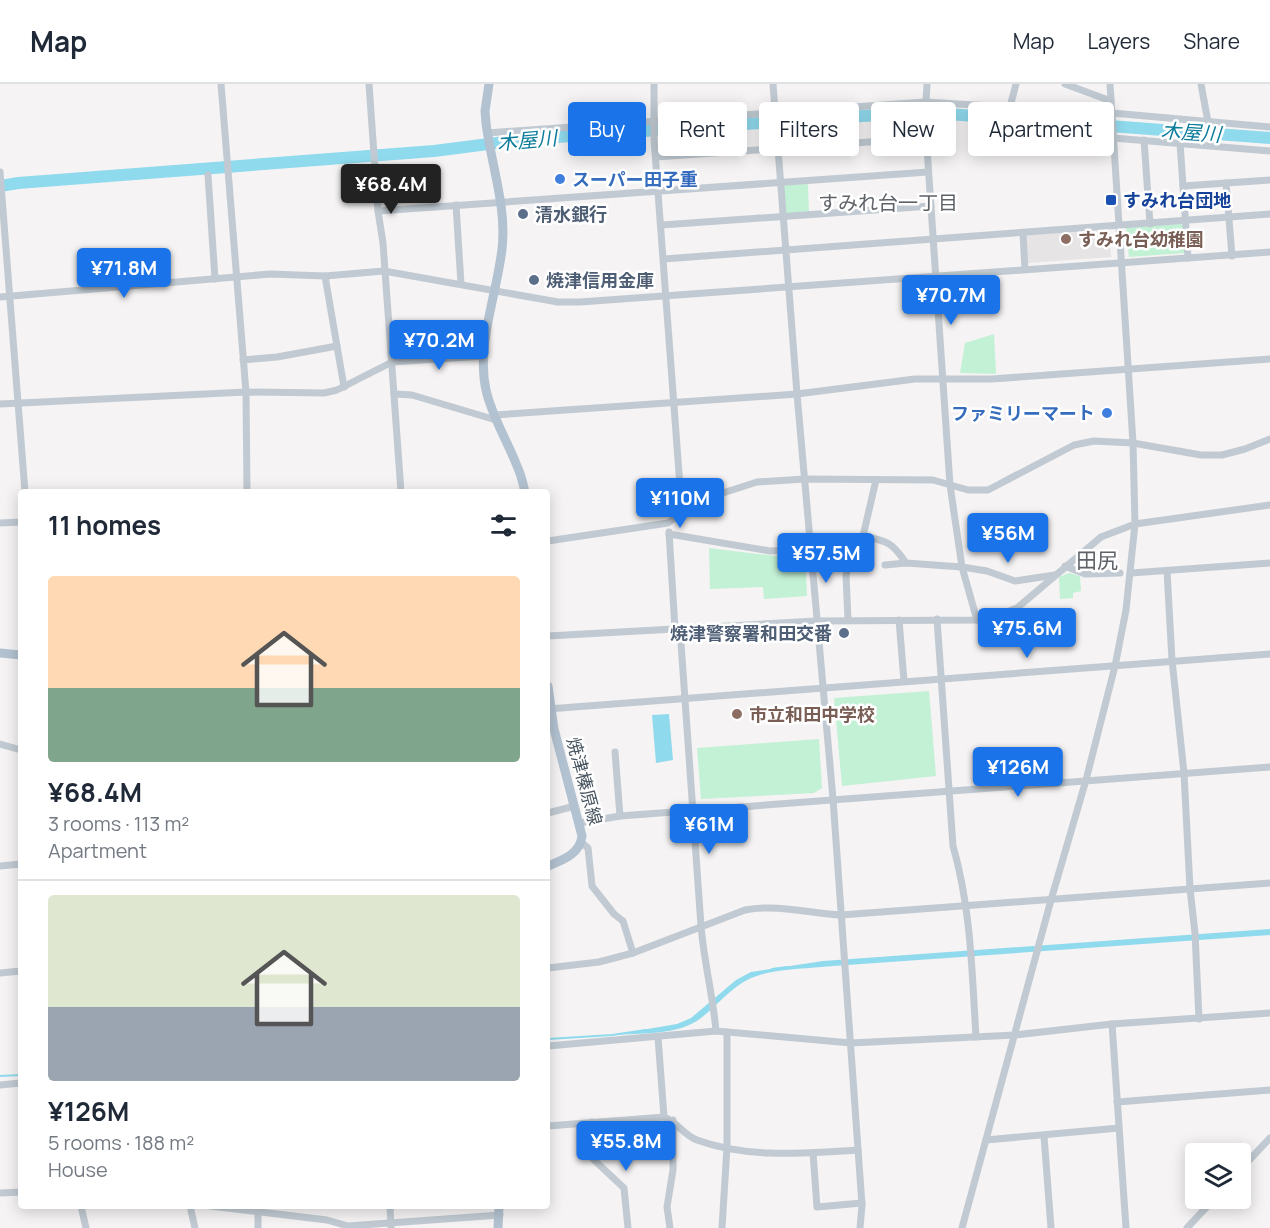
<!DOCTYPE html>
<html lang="en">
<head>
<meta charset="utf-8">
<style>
	:root { --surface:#fff; --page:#f6f6f7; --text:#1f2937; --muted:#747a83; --line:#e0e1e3; --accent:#1a73e8 }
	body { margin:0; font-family:Manrope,"Noto Sans JP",sans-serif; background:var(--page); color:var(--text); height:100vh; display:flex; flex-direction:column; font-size:22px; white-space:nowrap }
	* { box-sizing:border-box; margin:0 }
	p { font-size:20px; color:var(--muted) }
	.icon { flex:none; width:33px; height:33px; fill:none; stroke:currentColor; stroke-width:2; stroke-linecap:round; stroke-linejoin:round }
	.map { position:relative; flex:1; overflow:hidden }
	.details { position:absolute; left:18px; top:405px; width:532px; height:720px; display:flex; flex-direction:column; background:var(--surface); border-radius:6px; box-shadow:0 3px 15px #0003 }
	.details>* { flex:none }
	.guide { position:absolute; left:568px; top:18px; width:570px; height:54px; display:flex; gap:12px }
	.fabs { position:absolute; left:1185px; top:1059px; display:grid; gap:12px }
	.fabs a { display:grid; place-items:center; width:66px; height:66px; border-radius:6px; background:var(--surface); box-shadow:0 3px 15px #0003; font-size:30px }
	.price { position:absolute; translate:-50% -51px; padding:0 14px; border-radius:6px; background:var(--accent); color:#fff; font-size:20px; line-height:39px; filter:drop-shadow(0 2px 3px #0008) }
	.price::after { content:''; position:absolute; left:50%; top:36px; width:18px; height:14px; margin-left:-9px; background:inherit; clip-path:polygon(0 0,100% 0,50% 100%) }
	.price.current { background:#222; color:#fff }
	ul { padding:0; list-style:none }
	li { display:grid; align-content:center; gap:12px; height:318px; padding:0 30px }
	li+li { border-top:2px solid var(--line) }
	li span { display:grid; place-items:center; height:186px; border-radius:6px; color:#555 }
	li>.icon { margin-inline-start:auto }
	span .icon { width:108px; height:108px; fill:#fffc; stroke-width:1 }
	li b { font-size:26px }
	h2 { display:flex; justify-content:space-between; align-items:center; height:72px; padding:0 30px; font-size:26px }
	.pill { padding:0 21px; border-radius:6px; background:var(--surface); box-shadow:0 3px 15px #0003; font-size:21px; line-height:54px }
	.pill.current { background:var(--accent); color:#fff }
	header { display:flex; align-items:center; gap:36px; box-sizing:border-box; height:84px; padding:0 30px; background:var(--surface); border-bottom:2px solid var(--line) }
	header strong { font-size:28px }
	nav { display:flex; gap:33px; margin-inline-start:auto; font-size:21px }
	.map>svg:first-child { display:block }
</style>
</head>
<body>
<header>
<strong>Map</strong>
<nav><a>Map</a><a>Layers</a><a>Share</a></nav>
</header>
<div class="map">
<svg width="1270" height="1144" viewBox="0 0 1270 1144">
	<rect width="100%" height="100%" fill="#f5f3f3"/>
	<polygon fill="#e6e4e5" points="1109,146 1111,173 1028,179 1026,151"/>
	<g fill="#c3f1d5">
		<polygon points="808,100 809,129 785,130 783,101"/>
		<polygon points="1183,139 1185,169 1129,173 1126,143"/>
		<polygon points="994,250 996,290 960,289 965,259"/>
		<polygon points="709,464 775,472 805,469 807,512 764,515 763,503 710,505"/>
		<polygon points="1069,489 1080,492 1081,507 1073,509 1073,514 1060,515 1059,493"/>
		<polygon points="929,607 936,692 842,702 834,614"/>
		<polygon points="819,655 822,704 814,709 701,715 697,664"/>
	</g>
	<g fill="#90daee">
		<polygon points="669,630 673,676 656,679 652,631"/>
		<path d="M1270 845V851L833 882C806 885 776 884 751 894 731 903 718 921 701 934 678 952 639 949 612 951L677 940 691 934 736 896 751 888 823 877Z"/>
	</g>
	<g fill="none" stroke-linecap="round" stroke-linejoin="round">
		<g stroke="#90daee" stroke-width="2">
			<polyline points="772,885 787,883"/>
			<polyline points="548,955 612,951 646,946"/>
			<polyline points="0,992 21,991"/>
		</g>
		<polyline stroke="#90daee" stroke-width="12" points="0,102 18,99 434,67 528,55 921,28 1270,54"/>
		<g stroke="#c1cad2" stroke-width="7">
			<polyline points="221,0 246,308 247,408"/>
			<polyline points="369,0 378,127 383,159 401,408"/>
			<polyline points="654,0 654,55 682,429"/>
			<polyline points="773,0 797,310 833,715 862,1121 860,1144"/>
			<polyline points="927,0 925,35 950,401 962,483 977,536"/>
			<polyline points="1065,0 1111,17"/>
			<polyline points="1201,0 1208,38"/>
			<polyline points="1010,23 1016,0"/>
			<polyline points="487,49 925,18 1112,29 1270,43"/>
			<polyline points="1113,54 1270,67"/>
			<polyline points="1144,56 1150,140"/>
			<polyline points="1180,59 1188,174"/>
			<polyline points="656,73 926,54"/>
			<polyline points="0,88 25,408"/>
			<polyline points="208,91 215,195"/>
			<polyline points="1226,99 1232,172"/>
			<polyline points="1183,102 1270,96"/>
			<polyline points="456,121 461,200"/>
			<polyline points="378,127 928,88"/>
			<polyline points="662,141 931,122"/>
			<polyline points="1023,149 1025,185"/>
			<polyline points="664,175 1270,130"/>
			<polyline points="325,192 344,303"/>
			<polyline points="0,213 270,190 325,192 384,187 558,218 580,218 1270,168"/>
			<polyline points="243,276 277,273 337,262"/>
			<polyline points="394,310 412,311 496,336"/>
			<polyline points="0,320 246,308 324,309 337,306 392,278 484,272"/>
			<polyline points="494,331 797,310 915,295 992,295 1270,275"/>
			<polyline points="0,439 21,438"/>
			<polyline points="669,448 675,545"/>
			<polyline points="669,450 770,467 811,465"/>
			<path d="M863 452C887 457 892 458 906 479"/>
			<polyline points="548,457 668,439 698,417 757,398 805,395 933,396 968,406 988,406 1074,361 1094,357 1133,359 1201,371 1222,371 1245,365 1270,355"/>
			<polyline points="885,481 906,479 962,483 987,487 1015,497 1055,491"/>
			<polyline points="1065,482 1085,490 1120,489"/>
			<polyline points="1167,487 1172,576 1184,689 1190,805 1195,849 1199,935"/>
			<polyline points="1131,489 1270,479"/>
			<path d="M937 535 953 762C971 824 972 889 976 953"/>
			<polyline points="848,536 846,491 855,458 863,452 876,396"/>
			<polyline points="899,536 904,597"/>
			<path d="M680 545 701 842C704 878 713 912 716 947"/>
			<polyline points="548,552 816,537 977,536 999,531 1017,524 1101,453 1135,440 1270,421"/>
			<polyline points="548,625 1270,570"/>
			<polyline points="0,660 21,666"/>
			<polyline points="615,668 620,732"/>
			<polyline points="548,729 575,722"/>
			<polyline points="580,739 620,732 1270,683"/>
			<polyline points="582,759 588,764 592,802 614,830 623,837 633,869"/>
			<polyline points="0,782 21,780"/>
			<path d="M548 884 599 878 633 869 745 826C777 820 809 829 841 831L1270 799"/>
			<polyline points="0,889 21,887"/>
			<polyline points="1112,940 1126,1144"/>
			<polyline points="658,953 664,1033"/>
			<polyline points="548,962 716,947 851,959 1015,951 1112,940 1270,929"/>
			<polyline points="0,1001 21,999"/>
			<polyline points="1117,1018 1270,1006"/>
			<polyline points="592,1038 593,1075 624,1104 628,1144"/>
			<path d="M548 1042 664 1033C677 1038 685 1052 697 1056 748 1075 806 1069 858 1066"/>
			<polyline points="1044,1052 1051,1144"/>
			<polyline points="986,1056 1119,1044"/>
			<polyline points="813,1069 817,1123 862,1119"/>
			<polyline points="1240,1086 1270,1054"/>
			<polyline points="0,1109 21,1108"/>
			<polyline points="81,1122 86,1144"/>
			<polyline points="190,1122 195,1144"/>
			<polyline points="210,1122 327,1136 348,1142 500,1131"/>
			<polyline points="390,1122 391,1144"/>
			<polyline points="258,1128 258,1144"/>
			<polyline points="670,1144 667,1123 673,1086 673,1036"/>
			<polyline points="722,1144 727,1063 727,948"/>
			<polyline points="962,1144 1051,816 1086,696 1115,582 1126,526 1135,440 1133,359 1110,0"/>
			<polyline points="1187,1144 1215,1114"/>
		</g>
		<g stroke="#b3c2d1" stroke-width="9">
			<path d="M489 0 485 27 486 39C491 80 507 123 502 165 497 210 476 261 486 306 492 333 507 356 517 382 521 390 523 399 525 408"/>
			<polyline points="0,569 21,571"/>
			<path d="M548 602 554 645 582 752C580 770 563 776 548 782"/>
			<polyline points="498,1144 499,1122"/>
		</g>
	</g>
	<g fill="#3f7fe0" stroke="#fff" stroke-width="2">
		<circle cx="560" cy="95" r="6"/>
		<circle cx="1107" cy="329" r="6"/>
	</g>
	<rect fill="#1a4fb4" stroke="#fff" stroke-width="2" x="1105" y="110" width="12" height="12" rx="3"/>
	<g fill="#5c6f8a" stroke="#fff" stroke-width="2">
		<circle cx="523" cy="130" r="6"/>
		<circle cx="534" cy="196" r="6"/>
		<circle cx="844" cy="549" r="6"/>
	</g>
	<g fill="#8d6e63" stroke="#fff" stroke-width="2">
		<circle cx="1066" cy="155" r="6"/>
		<circle cx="737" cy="630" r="6"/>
	</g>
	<g text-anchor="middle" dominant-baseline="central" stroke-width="5" stroke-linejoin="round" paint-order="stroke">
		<g font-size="18" font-weight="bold" fill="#366cbe" stroke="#fff" text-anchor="start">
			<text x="572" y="95">スーパー田子重</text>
			<text x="1095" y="329" text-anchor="end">ファミリーマート</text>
		</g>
		<g font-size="18" font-weight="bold" fill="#164399" stroke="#fff" text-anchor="start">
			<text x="1123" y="116">すみれ台団地</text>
		</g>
		<g font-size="18" font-weight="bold" fill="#4e5e75" stroke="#fff" text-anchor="start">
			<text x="535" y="130">清水銀行</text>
			<text x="546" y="196">焼津信用金庫</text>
			<text x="832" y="549" text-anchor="end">焼津警察署和田交番</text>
		</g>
		<g font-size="18" font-weight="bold" fill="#785e54" stroke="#fff" text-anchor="start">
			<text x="1078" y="155">すみれ台幼稚園</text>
			<text x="749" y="630">市立和田中学校</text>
		</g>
		<g font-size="18" fill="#4a5661" stroke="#fff">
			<text transform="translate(585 697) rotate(75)">焼津榛原線</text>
		</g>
		<g font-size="20" font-style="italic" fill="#0c7c9b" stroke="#fff">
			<text transform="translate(1191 48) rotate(4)">木屋川</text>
			<text transform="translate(527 56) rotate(-5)">木屋川</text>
		</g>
		<g font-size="20" fill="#5f6368" stroke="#fff">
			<text x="888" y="118">すみれ台一丁目</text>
		</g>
		<g font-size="21" fill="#5f6368" stroke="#fff">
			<text x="1097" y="476">田尻</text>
		</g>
	</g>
</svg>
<div class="fabs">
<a><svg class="icon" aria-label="layers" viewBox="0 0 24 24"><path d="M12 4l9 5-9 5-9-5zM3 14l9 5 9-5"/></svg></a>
</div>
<b class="price current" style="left:391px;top:131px">¥68.4M</b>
<b class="price" style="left:124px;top:215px">¥71.8M</b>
<b class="price" style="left:951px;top:242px">¥70.7M</b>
<b class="price" style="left:439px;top:287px">¥70.2M</b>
<b class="price" style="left:680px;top:445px">¥110M</b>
<b class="price" style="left:1008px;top:480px">¥56M</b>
<b class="price" style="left:826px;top:500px">¥57.5M</b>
<b class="price" style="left:1027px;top:575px">¥75.6M</b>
<b class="price" style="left:1018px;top:714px">¥126M</b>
<b class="price" style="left:709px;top:771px">¥61M</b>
<b class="price" style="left:626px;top:1088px">¥55.8M</b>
<div class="guide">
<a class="pill current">Buy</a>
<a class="pill">Rent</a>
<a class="pill">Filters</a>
<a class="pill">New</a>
<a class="pill">Apartment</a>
</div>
<section class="details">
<h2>11 homes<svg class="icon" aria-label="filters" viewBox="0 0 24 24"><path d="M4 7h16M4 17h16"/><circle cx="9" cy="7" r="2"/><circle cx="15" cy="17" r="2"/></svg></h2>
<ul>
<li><span style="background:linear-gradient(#ffd9b3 60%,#7fa58c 0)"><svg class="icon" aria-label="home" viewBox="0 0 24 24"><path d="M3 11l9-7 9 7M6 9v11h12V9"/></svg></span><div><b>¥68.4M</b><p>3 rooms · 113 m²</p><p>Apartment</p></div></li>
<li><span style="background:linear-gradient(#dfe7d0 60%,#9aa5b1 0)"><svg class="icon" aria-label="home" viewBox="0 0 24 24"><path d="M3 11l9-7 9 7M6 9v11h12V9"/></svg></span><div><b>¥126M</b><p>5 rooms · 188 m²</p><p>House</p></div></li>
</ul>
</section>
</div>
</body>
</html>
